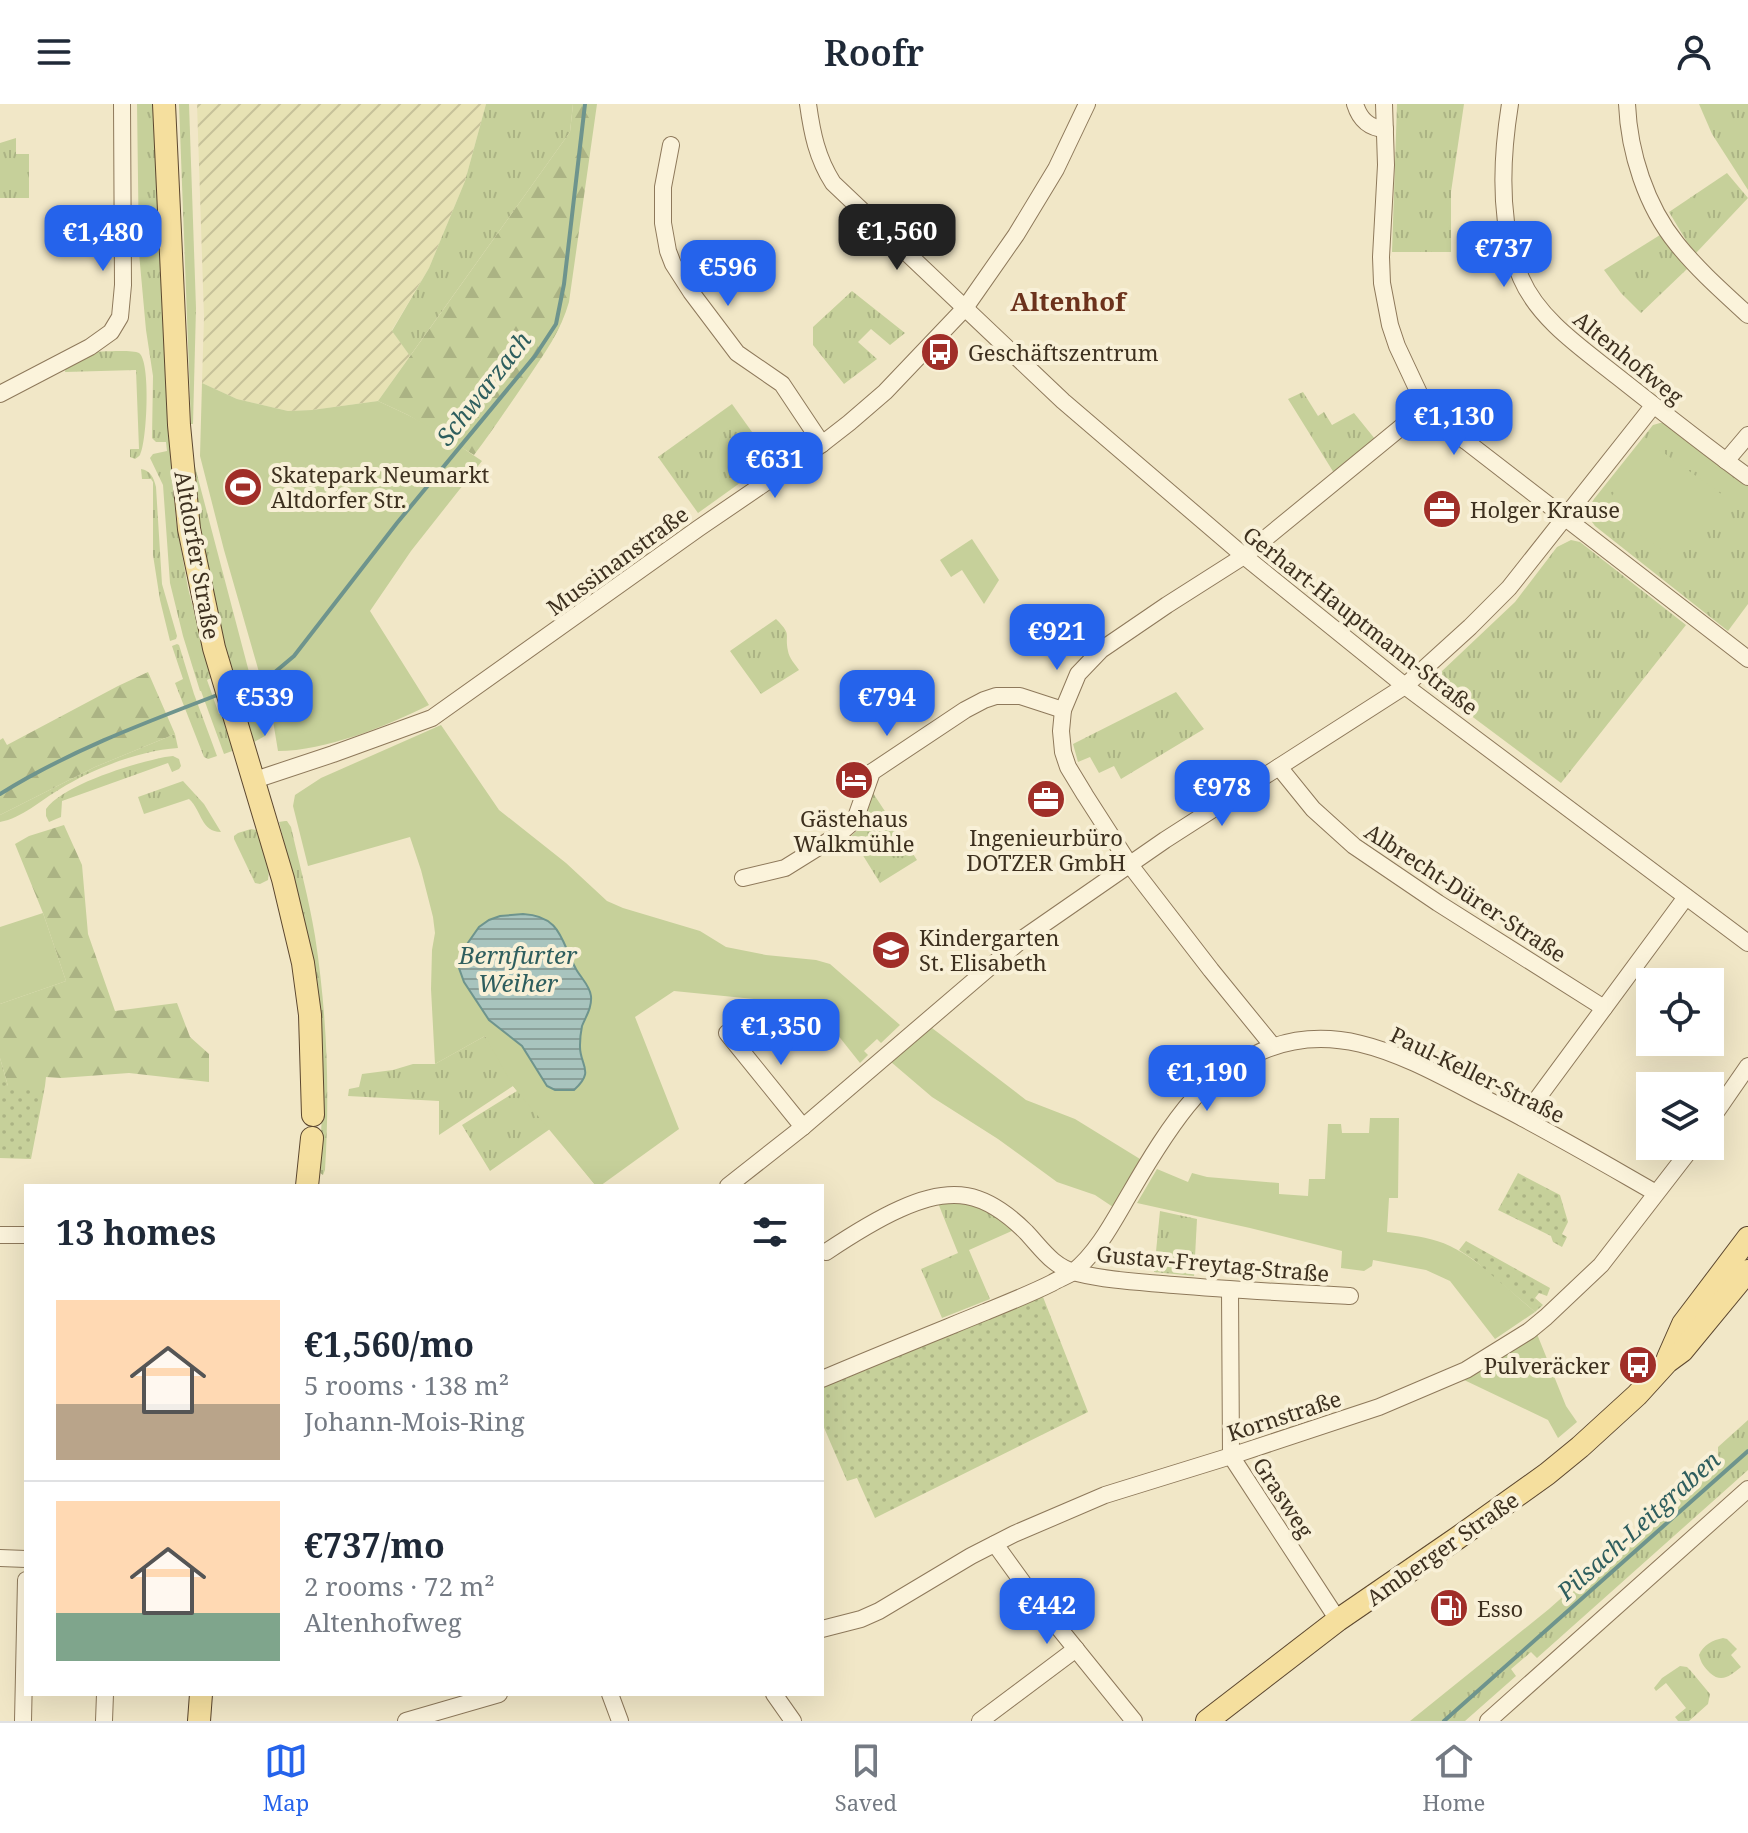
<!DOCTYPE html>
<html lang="en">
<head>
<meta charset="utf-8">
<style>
	:root { --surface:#fff; --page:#f6f6f7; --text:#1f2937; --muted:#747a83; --line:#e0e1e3; --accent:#2563eb }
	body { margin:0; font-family:"Noto Serif",serif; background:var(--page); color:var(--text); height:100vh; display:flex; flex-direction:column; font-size:30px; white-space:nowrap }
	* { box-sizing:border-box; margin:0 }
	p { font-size:26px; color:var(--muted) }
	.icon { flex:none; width:44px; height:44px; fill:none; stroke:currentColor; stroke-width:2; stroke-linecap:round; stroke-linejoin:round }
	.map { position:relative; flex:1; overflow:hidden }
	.panel { position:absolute; left:24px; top:1080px; width:800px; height:512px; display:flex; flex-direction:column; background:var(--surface); border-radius:0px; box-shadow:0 8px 32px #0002 }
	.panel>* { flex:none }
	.buttons { position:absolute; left:1636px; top:864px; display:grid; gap:16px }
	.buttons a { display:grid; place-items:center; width:88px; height:88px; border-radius:0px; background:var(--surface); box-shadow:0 8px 32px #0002; font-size:40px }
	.price { position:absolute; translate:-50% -68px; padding:0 18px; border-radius:16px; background:var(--accent); color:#fff; font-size:26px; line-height:52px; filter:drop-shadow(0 2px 4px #0008) }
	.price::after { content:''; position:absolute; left:50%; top:48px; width:24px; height:18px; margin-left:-12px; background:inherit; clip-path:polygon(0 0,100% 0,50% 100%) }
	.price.current { background:#222; color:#fff }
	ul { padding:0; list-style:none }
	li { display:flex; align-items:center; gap:24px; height:200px; padding:0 32px }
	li+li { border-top:2px solid var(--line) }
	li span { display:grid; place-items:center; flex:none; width:224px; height:160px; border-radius:0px; color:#555 }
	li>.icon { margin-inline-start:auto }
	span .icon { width:96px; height:96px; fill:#fffc; stroke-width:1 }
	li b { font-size:34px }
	h2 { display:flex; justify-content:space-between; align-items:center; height:96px; padding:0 32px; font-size:34px }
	header { display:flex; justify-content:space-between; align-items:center; height:104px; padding:0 32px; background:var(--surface); font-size:36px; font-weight:600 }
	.tab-bar { display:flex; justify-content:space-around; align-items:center; height:112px; border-top:2px solid var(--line); background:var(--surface); font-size:22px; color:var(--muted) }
	.tab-bar a { display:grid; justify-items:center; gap:4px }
	.tab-bar .current { color:var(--accent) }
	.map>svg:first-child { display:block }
</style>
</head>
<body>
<header><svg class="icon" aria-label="menu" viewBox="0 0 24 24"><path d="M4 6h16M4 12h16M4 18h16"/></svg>Roofr<svg class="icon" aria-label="person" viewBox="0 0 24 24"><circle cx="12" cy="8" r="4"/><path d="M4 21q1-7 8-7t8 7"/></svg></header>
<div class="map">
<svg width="1748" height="1617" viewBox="0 0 1748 1617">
	<defs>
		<pattern id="farmland-furrows" width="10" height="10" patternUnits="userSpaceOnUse" patternTransform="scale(2)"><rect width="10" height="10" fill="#e7e2b4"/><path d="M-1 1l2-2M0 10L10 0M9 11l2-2" fill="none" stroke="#c7c29a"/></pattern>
		<pattern id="grass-tufts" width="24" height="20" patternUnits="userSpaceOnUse" patternTransform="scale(2)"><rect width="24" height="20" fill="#c6d09a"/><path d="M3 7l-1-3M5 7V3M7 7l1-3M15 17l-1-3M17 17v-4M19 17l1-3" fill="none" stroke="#abb384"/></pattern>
		<pattern id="forest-firs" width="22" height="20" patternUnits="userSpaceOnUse" patternTransform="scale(2)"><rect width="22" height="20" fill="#c6d09a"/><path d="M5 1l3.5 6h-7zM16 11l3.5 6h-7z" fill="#abb384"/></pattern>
		<pattern id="garden-dots" width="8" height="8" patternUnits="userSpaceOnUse" patternTransform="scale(2)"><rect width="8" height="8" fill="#c6d09a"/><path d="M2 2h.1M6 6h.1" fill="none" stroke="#abb384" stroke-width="1.8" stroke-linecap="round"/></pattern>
		<pattern id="water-rules" width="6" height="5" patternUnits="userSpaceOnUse" patternTransform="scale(2)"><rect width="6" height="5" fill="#a8c4be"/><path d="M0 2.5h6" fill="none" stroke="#8aa09a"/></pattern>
	</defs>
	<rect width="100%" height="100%" fill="#f1e7c7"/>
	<polygon fill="url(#farmland-furrows)" points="197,0 486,0 465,77 429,164 392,226 410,252 378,297 312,306 288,307 237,295 202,279 204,213"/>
	<g fill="url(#grass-tufts)">
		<polygon points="137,0 154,0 170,348 176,417 188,484 211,574 207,576 219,610 222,610 235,646 224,650 201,587 200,587 183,532 170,479 163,381 150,354 153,350 167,347 166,338 156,338 152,334 153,272 146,226 139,149"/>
		<polygon points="179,0 189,0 196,204 193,320 191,320"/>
		<polygon points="486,0 573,0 570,28 410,252 392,227 429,164 465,77"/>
		<polygon points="1397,0 1464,0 1451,88 1451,148 1392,148"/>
		<polygon points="1699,0 1748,0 1748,86 1712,30"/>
		<polygon points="16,34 16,50 29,50 29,94 0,94 0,39"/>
		<polygon points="1727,69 1748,94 1696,149 1687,138 1669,108"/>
		<polygon points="1660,131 1687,165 1641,209 1621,189 1604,166"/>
		<polygon points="852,187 905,229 890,241 871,225 858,238 877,255 844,280 813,241 813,223"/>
		<path d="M87 248C97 248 132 245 139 249 151 257 147 338 140 351 139 352 137 354 135 355L130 353V345H139L136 266 65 268 66 260Z"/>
		<polygon points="1303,288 1318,312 1324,308 1332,321 1354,309 1375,335 1334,369 1288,295"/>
		<polygon points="732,300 772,356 698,409 658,353"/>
		<path d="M1660 319H1664L1748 380V500L1728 527 1595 422C1587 412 1587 405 1594 395L1653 321Z"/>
		<polygon points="194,359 249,568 265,615 265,632 254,638 243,603 246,601 235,567 232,567 220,527 200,427"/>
		<path d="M141 365C150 366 154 374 156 383L162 480 177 532 176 535 170 537 160 496 153 451V378L151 375H142Z"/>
		<polygon points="1571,436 1580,438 1686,521 1561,679 1450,596 1441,587 1437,575 1441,568 1515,498 1557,443"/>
		<path d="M776 515C793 532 784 529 788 547 789 554 795 560 799 566L761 590 730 547Z"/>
		<polygon points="177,540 179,541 194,590 217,652 208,655 204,653 175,579 183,575 172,542"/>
		<polygon points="1176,588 1204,625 1121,675 1114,662 1099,669 1090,653 1078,658 1073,640"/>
		<path d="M175 630 178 644C141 646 92 665 60 685 41 696 22 714 0 718V711L95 663Z"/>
		<path d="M165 653 173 652 179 655 181 662 179 665 172 668 168 659 62 697 61 713 49 718 46 712V705C64 680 135 659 165 653Z"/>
		<path d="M183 677 204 700 221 728C201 728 202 707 189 695L144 710 138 693Z"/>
		<polygon points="871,686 917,756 880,779 851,732 859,725"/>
		<path d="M285 717H287L291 723C299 759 309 795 315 832 327 910 330 987 325 1066L323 1071 320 1069 319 1064 322 1011 303 813 279 718Z"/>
		<polygon points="251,725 256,726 259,729 269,767 268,776 260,780 255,779 234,735 234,732 238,729"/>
		<polygon points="485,932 600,1082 596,1082 550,1025 490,1067 462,1021 517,987 513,982 439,1031 439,997 348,992 349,985 359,983 362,970 393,966 413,960 435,960"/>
		<path d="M949 1098C982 1102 987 1106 1014 1126L969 1146 990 1195 942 1214 921 1165 958 1149 938 1099Z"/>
		<polygon points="1160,1107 1197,1115 1194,1172 1154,1168"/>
		<polygon points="1748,1316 1748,1366 1537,1554 1531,1548 1511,1565 1516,1572 1465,1617 1410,1617 1549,1505 1712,1360 1718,1351 1718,1343"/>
		<path d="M1723 1534 1727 1535 1737 1545 1731 1551 1741 1563C1731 1571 1722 1580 1710 1569 1704 1563 1701 1559 1699 1551 1703 1541 1713 1536 1723 1534Z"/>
		<polygon points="1680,1562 1687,1563 1690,1566 1710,1590 1708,1600 1689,1617 1678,1617 1675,1613 1686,1604 1666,1579 1656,1587 1654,1584 1662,1574"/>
	</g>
	<g fill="url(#forest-firs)">
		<path d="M573 0H597L569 198C561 227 544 250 528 274 510 300 493 326 474 351L408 311 378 297 570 28Z"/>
		<polygon points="148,568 175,630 95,663 0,711 0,636 3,634 7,641 118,582"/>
		<polygon points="64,721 82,761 88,830 115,907 177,899 190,933 209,950 209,978 129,969 61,974 46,973 45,982 8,982 0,954 0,900 66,877 43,809 15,740 29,732"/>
	</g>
	<g fill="#c6d09a">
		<path d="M202 279 237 295 288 307 312 306 378 297 408 311 436 326 482 357 411 447 370 507 429 601C387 622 325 647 278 647L273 617 224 446 200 352Z"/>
		<polygon points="1650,339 1724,392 1677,457 1603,404"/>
		<polygon points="972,435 999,476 984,500 962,466 951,473 940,456"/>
		<polygon points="441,621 499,706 566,759 607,797 623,804 700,827 726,843 766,851 816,856 830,860 900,921 881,939 877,935 864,947 868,951 860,959 837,930 822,917 803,905 784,898 674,887 635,913 679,1025 600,1082 596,1082 513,982 485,932 435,960 431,885 432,846 435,829 433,813 421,766 410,733 308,762 293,702 295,691 321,674"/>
		<polygon points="43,809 66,877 0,900 0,823"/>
		<polygon points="932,924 1026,996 1075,1015 1140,1055 1113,1103 1095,1091 1057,1078 998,1035 932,993 891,958"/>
		<path d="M1370 1014H1399L1398 1094H1389L1387 1128C1404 1130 1421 1132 1437 1137 1473 1148 1506 1184 1535 1208L1495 1235 1450 1177 1426 1166 1373 1156 1372 1162 1364 1167 1341 1164 1342 1147 1250 1124 1137 1099 1157 1065 1188 1078 1192 1069 1207 1073 1279 1079V1090L1308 1092 1309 1075H1325L1328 1020H1341L1342 1029H1369Z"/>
		<polygon points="1537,1230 1566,1302 1577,1318 1558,1334 1548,1316 1462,1275 1507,1250"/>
	</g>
	<g fill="url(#garden-dots)">
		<polygon points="0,954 8,982 45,982 31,1055 0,1054"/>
		<polygon points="1518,1069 1560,1091 1568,1118 1562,1130 1567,1133 1562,1143 1553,1138 1551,1132 1498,1106"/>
		<polygon points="1466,1137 1550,1184 1547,1192 1539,1189 1535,1194 1543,1201 1535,1208 1474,1156 1459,1146"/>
		<polygon points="1043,1193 1088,1308 875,1414 857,1374 847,1377 822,1319 822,1283"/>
	</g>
	<path fill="url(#water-rules)" stroke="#6e948d" stroke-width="2" d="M523 810C562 812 561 838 576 865 581 874 590 882 591 892 592 904 586 912 582 922 581 927 580 935 580 941 579 962 596 966 574 986H555L547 982 522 942 489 916 464 878 459 864 460 853 465 843 479 823 489 816 500 812Z"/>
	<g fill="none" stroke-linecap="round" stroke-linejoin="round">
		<g stroke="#6e948d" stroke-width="4">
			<polyline points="235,584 275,568 294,552 397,419 535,252 556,220 564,180 585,0"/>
			<path d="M0 690C69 647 144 619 220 590"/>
			<polyline points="1444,1617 1748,1347"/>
		</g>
		<g stroke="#8e795b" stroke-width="18">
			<g id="minor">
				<path d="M808 0C812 29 817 54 833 79L1063 297 1244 452 1405 582 1748 839"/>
				<path d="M1355 0C1360 16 1369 24 1385 25"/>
				<polyline points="1384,0 1386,61 1381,153 1382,179 1390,221 1397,242 1419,289 1436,312 1467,338 1748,555"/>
				<path d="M1510 0C1501 56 1498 121 1521 174 1539 216 1583 245 1618 273 1661 307 1704 341 1748 373"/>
				<path d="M1627 0C1629 48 1646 102 1677 140 1698 166 1723 188 1748 211"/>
				<polyline points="671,41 663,83 663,119 668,147 673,160 691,188 737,249 782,280 822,340"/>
				<polyline points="0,290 90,243 111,228 120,213 123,181 122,0"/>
				<polyline points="1726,357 1748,331"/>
				<polyline points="1279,663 1313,705 1354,742 1438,799 1604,904"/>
				<polyline points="255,676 333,650 432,614 699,424 822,340 849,319 885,288 965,204 1016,131 1056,65 1087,0"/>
				<polyline points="743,774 785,764 838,731 855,716 872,668 965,606 984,596 996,592 1020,592 1063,606"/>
				<polyline points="727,929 803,1023"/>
				<polyline points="1272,941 1211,866 1130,761 1085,691 1068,663 1063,648 1061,627 1063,606 1078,570 1101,546 1167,501 1244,452 1427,302"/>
				<polyline points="1523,1014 1686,793"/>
				<polyline points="1710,1017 1748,962"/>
				<polyline points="728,1082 803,1023 1025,833 1165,736 1405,582 1470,523 1509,484 1653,302"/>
				<polyline points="0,1131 26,1131"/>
				<path d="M826 1148C850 1132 873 1117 900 1105 952 1081 985 1087 1026 1128 1042 1145 1053 1163 1077 1169 1109 1177 1142 1178 1174 1181 1233 1186 1292 1189 1350 1192"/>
				<polyline points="1230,1186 1231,1352 1338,1516"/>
				<path d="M822 1275C876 1252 931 1230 985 1208 1007 1199 1030 1190 1052 1179 1059 1175 1067 1172 1073 1168 1098 1148 1114 1116 1130 1089 1148 1058 1170 1021 1194 994 1209 977 1228 965 1248 954 1332 907 1410 956 1486 995 1544 1024 1600 1057 1656 1089"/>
				<polyline points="995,1440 1029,1487 1134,1617"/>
				<polyline points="0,1454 26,1455"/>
				<polyline points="822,1525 861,1515 879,1507 971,1452 1014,1430 1105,1391 1231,1352 1379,1303 1466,1266 1529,1227 1546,1213 1601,1161 1693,1042"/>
				<polyline points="610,1590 620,1617"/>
				<polyline points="774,1590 793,1617"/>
				<polyline points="23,1617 26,1476"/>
				<polyline points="104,1617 105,1590"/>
				<polyline points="406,1617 499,1590"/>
				<polyline points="980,1617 1076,1545"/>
				<polyline points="1488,1617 1748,1385"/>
			</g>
		</g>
		<g stroke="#5c472f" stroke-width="24">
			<g id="major">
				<polyline points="164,0 179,321 189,425 214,544 283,775 303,859 310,911 313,1011"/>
				<polyline points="307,1082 312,1034"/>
				<polyline points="1668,1254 1683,1220 1748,1134"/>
				<polyline points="199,1617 201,1590"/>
				<polyline points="1207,1617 1338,1516 1456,1435 1547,1370 1580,1343 1637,1291 1667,1258 1682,1247 1748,1167"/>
			</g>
		</g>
		<use href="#minor" stroke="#fbf3db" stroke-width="16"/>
		<use href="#major" stroke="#f5df9e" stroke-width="22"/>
	</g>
	<defs>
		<g id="bus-disc" transform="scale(2)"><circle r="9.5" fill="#a02e28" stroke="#f8f0d7"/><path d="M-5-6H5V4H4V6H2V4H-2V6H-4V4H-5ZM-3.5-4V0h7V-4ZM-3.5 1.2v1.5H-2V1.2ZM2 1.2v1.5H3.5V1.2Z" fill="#fff"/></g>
		<g id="stadium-disc" transform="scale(2)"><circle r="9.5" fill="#a02e28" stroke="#f8f0d7"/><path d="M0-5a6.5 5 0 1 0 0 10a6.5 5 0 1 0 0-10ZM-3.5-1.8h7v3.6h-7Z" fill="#fff"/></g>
		<g id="office-disc" transform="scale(2)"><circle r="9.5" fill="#a02e28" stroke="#f8f0d7"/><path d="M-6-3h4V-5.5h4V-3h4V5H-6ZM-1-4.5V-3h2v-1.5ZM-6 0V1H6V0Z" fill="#fff"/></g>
		<g id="hotel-disc" transform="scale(2)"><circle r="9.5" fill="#a02e28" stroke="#f8f0d7"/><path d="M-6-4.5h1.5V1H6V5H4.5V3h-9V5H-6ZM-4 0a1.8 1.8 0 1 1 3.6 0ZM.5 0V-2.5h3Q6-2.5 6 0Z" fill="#fff"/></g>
		<g id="school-disc" transform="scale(2)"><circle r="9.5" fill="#a02e28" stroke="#f8f0d7"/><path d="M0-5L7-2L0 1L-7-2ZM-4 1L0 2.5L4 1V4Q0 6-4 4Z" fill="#fff"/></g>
		<g id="fuel-disc" transform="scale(2)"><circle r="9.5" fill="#a02e28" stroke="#f8f0d7"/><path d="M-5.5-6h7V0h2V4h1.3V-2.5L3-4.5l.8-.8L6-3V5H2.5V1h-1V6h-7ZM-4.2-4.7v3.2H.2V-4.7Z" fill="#fff"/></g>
	</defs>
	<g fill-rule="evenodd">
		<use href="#bus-disc" x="940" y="248"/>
		<use href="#stadium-disc" x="243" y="383"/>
		<use href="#office-disc" x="1442" y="405"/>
		<use href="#hotel-disc" x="854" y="676"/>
		<use href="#office-disc" x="1046" y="695"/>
		<use href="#school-disc" x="891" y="846"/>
		<use href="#bus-disc" x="1638" y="1261"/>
		<use href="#fuel-disc" x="1449" y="1504"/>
	</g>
	<g text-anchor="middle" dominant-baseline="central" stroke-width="8" stroke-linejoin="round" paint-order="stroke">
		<g font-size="22" fill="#3d301f" stroke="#f8f0d7" text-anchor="start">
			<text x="968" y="248">Geschäftszentrum</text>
			<text x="271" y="370">Skatepark Neumarkt<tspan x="271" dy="25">Altdorfer Str.</tspan></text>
			<text x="1470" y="405">Holger Krause</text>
			<text x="854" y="714" text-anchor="middle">Gästehaus<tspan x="854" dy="25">Walkmühle</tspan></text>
			<text x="1046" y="733" text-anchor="middle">Ingenieurbüro<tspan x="1046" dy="25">DOTZER GmbH</tspan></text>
			<text x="919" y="833">Kindergarten<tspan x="919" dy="25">St. Elisabeth</tspan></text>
			<text x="1610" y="1261" text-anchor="end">Pulveräcker</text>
			<text x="1477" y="1504">Esso</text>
		</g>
		<g font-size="22" fill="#3d301f" stroke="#f8f0d7">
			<text transform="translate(1629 253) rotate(39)">Altenhofweg</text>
			<text transform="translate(198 451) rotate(80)">Altdorfer Straße</text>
			<text transform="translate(617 456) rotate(-36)">Mussinanstraße</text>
			<text transform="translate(1361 516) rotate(38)">Gerhart-Hauptmann-Straße</text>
			<text transform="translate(1466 788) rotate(33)">Albrecht-Dürer-Straße</text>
			<text transform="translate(1478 970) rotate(26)">Paul-Keller-Straße</text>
			<text transform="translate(1213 1159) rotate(5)">Gustav-Freytag-Straße</text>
			<text transform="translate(1284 1311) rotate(-18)">Kornstraße</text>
			<text transform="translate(1284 1393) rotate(57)">Grasweg</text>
			<text transform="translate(1442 1444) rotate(-35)">Amberger Straße</text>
		</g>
		<g font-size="24" font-style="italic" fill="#2e5e5e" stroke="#f8f0d7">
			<text transform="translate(483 284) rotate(-52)">Schwarzach</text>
			<text x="518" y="850">Bernfurter<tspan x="518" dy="28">Weiher</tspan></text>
			<text transform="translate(1638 1421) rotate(-42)">Pilsach-Leitgraben</text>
		</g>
		<g font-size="26" font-weight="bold" fill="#6c321c" stroke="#f8f0d7">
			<text x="1068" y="197">Altenhof</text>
		</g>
	</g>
</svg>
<div class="buttons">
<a><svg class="icon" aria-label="locate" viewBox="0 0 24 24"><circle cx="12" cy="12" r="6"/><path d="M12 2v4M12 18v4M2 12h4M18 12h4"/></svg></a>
<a><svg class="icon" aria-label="layers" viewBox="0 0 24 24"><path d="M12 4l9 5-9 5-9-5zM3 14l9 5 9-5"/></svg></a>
</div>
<b class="price current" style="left:897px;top:168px">€1,560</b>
<b class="price" style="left:103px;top:169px">€1,480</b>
<b class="price" style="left:1504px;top:185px">€737</b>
<b class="price" style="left:728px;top:204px">€596</b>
<b class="price" style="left:1454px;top:353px">€1,130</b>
<b class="price" style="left:775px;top:396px">€631</b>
<b class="price" style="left:1057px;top:568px">€921</b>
<b class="price" style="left:265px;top:634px">€539</b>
<b class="price" style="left:887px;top:634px">€794</b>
<b class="price" style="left:1222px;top:724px">€978</b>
<b class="price" style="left:781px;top:963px">€1,350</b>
<b class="price" style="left:1207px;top:1009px">€1,190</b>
<b class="price" style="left:1047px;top:1542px">€442</b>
<section class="panel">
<h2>13 homes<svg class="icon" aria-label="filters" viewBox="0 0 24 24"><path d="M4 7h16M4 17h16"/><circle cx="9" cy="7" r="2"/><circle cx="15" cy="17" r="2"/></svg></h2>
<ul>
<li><span style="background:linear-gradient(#ffd9b3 65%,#b9a48a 0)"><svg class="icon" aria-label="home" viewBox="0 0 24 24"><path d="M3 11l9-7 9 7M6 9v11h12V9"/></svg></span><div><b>€1,560/mo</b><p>5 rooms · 138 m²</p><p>Johann-Mois-Ring</p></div></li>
<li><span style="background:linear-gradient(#ffd9b3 70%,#7fa58c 0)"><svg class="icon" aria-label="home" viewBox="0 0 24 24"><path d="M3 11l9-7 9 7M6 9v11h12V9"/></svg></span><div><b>€737/mo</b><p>2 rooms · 72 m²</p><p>Altenhofweg</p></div></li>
</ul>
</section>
</div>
<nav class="tab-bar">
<a class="current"><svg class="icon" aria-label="map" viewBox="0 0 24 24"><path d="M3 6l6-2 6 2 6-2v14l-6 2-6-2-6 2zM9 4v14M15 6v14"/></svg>Map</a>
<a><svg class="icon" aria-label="saved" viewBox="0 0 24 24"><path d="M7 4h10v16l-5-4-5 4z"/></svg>Saved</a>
<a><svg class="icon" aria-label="home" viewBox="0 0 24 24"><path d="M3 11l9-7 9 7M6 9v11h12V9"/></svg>Home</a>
</nav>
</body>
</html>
